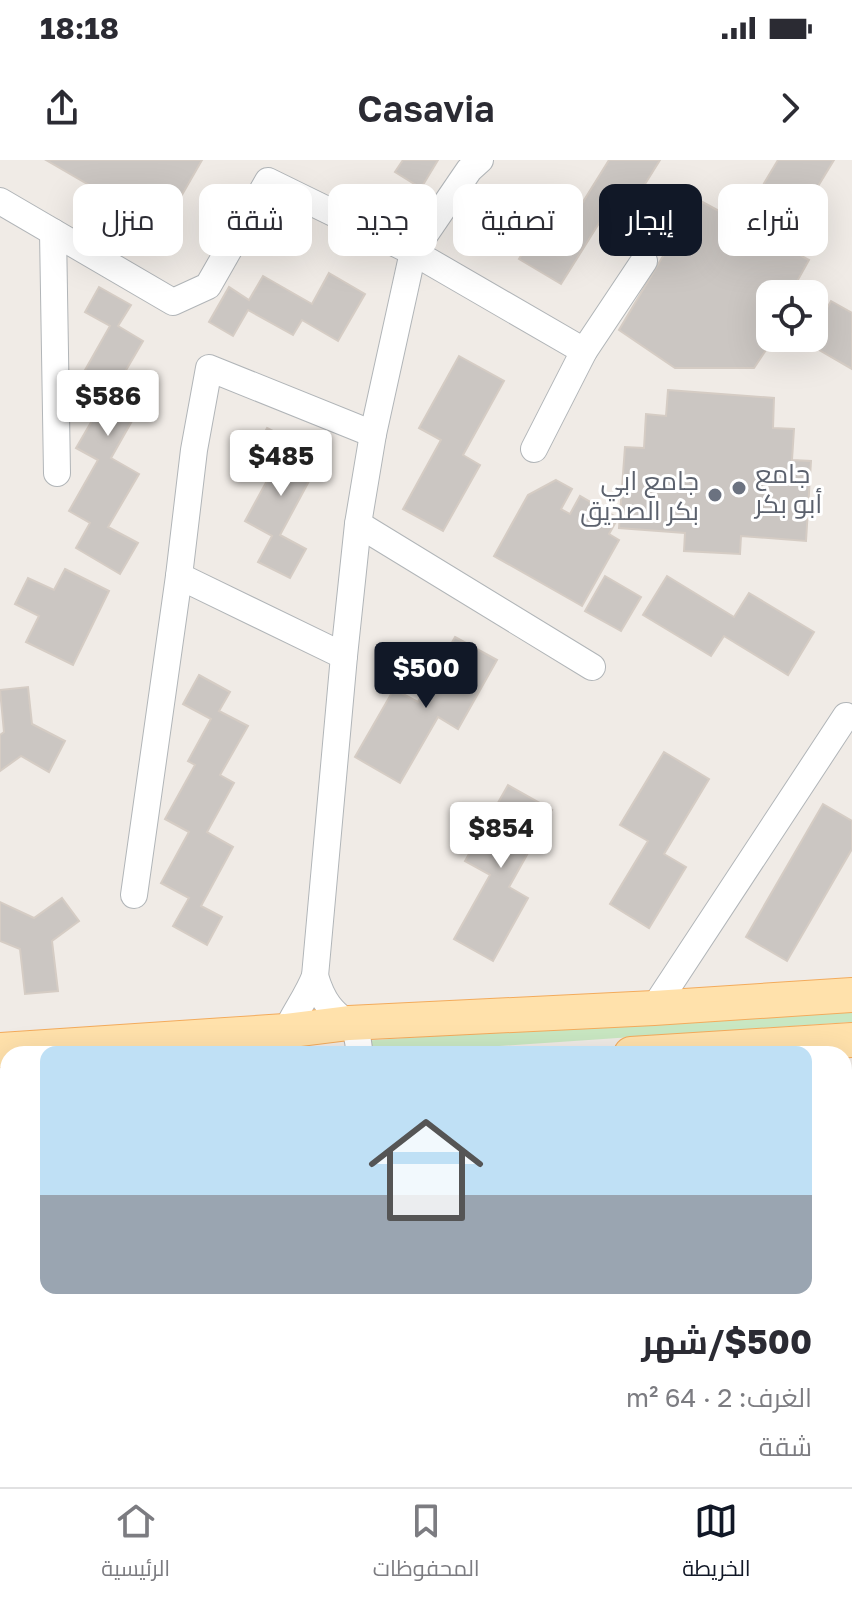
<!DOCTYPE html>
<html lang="ar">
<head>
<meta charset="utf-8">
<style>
	:root { --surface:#fff; --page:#f2f2f3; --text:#2b2b33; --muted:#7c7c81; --line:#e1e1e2; --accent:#111827 }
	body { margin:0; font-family:"Golos Text",Cairo,sans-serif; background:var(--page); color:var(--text); direction:rtl; height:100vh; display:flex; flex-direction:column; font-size:30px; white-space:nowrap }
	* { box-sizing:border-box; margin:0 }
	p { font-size:26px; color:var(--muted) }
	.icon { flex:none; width:44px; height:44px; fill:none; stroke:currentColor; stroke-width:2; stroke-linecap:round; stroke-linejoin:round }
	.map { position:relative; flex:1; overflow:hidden; direction:ltr }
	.panel { position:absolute; left:0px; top:886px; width:852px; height:442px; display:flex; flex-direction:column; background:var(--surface); border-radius:24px 24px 0 0; box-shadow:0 8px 32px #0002; direction:rtl }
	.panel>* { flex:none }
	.banner { position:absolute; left:24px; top:24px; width:804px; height:72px; direction:rtl; display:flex; gap:16px }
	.tools { position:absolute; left:756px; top:120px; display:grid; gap:16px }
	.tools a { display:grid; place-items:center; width:72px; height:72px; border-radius:16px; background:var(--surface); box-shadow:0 8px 32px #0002; font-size:40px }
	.price { position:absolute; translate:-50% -68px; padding:0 18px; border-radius:8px; background:#fff; color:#222; font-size:26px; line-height:52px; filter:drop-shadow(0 2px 4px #0008) }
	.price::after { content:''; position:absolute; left:50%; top:48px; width:24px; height:18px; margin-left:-12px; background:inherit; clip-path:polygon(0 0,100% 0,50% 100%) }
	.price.active { background:var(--accent); color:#fff }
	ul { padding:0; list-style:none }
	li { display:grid; align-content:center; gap:16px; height:424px; padding:0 40px }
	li+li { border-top:2px solid var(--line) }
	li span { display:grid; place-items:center; height:248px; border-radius:16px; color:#555 }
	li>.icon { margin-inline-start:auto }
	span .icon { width:144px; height:144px; fill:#fffc; stroke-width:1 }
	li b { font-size:34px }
	.chip { padding:0 28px; border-radius:16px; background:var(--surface); box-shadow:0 8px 32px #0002; font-size:28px; line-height:72px }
	.chip.active { background:var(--accent); color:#fff }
	.status { display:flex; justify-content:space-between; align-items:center; height:56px; padding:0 40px; background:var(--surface); direction:ltr }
	.status svg { height:22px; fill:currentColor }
	header { display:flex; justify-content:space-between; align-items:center; height:104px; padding:0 40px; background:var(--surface); font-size:36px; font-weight:600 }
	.tabs { display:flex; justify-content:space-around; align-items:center; height:112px; border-top:2px solid var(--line); background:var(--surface); font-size:22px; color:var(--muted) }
	.tabs a { display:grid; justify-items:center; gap:4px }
	.tabs .active { color:var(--accent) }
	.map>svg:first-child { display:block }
</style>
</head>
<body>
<div class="status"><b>18:18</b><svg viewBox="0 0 49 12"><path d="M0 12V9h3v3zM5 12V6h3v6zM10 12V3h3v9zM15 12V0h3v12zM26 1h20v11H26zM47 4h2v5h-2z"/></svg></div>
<header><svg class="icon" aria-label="forward" viewBox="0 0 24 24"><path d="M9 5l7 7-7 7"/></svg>Casavia<svg class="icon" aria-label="share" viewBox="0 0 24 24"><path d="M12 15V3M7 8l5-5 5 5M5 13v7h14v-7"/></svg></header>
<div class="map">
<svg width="852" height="1327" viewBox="0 0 852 1327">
	<rect width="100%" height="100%" fill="#f0ebe6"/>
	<polygon fill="#c9e7c2" points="852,848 852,862 382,894 362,894 361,881"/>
	<g fill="#cbc6c2" stroke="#d5ccc4" stroke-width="2">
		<polygon points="46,0 202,0 163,68"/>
		<polygon points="403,0 438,0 421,28 395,12"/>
		<polygon points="609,0 660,0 617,69 601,60 561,124 519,99 560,32 581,45"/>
		<polygon points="778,0 834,0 798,59 757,35"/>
		<polygon points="697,39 809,100 790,134 770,134 770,178 774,178 754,208 675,208 619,170"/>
		<polygon points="329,113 365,134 338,181 302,160 293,175 248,150 233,176 209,162 229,127 249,140 263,116 312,144"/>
		<polygon points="99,127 131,145 118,166 143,181 115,229 141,245 111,298 139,314 108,367 138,383 120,414 76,388 90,363 69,351 98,300 76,288 107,235 80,219 110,166 85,152"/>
		<polygon points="831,141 852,153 852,209 807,183 810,178 814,178 814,171"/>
		<polygon points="459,196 504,221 463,295 480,305 443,371 403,349 441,280 419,268"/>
		<polygon points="668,230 774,238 773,268 794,269 792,300 811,301 806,381 741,376 740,394 684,391 685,373 619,368 625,287 644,288 646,254 666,256"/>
		<polygon points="267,268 322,297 280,375 306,389 290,418 258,402 272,376 245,361 275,306 253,295"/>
		<polygon points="556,320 572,329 561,349 570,354 580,336 618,358 609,374 619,380 582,446 494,396 528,335"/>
		<polygon points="65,409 109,431 73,505 26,482 39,456 15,444 28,418 54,430"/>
		<polygon points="605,416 641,437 621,471 585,451"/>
		<polygon points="667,416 734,457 749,433 814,472 788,515 724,476 711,496 643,455"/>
		<polygon points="455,477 497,500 458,569 438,557 400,623 355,597 394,529 418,542"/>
		<polygon points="199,515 230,532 219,551 248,566 220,615 234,623 207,672 233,687 201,746 222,757 207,785 173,766 189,738 161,723 189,672 165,659 195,605 188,601 211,559 183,544"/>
		<polygon points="28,527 32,564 65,581 49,612 21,596 0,611 0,575 4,572 0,530"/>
		<polygon points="664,592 709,619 664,694 686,707 649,768 610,744 648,681 620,665"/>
		<polygon points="508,625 552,650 509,727 528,738 493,801 454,779 490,715 465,701"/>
		<polygon points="823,644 852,661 852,689 787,801 746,777"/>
		<polygon points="62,738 79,761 52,781 58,831 25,834 20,789 0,781 0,742 34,758"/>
		<polygon points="8,1011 8,1096 5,1102 0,1099 0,1023"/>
		<polygon points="844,1013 852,1017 852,1066 844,1080"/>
		<polygon points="8,1270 8,1320 35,1320 31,1327 0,1327 0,1282"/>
		<polygon points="852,1284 852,1327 819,1327 815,1323 817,1320 844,1320 844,1292"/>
		<polygon points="443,1320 492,1320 485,1327 437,1327"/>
		<polygon points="633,1320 678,1320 672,1327 626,1327"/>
	</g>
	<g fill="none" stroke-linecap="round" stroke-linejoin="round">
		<g stroke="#b1b5b8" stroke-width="28">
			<g id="minor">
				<polyline points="0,41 173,142 208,126 268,21 413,92 584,191"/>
				<polyline points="53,72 57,313"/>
				<polyline points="534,289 584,191 644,101"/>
				<polyline points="358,364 592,507"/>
				<polyline points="179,416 344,496"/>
				<polyline points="134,735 179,416 194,290 209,208 373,274"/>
				<path d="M315 816C318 826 322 837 329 846 345 867 359 861 359 894"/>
				<polyline points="654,848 846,556"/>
				<path d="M280 894C282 867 305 843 315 816L344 496 358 364 373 274 413 92 469 10 480 0"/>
				<polyline points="844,1147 852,1147"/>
				<polyline points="294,1327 294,1320"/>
			</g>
		</g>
		<g stroke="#f3ab5c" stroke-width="36">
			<g id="major">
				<polyline points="0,890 285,871 349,863 654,848 852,835"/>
				<polyline points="631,894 852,880"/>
				<polyline points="0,935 8,935"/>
			</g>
		</g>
		<g stroke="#a5d9a8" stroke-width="4" stroke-dasharray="8 4" stroke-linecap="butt">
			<polyline points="0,1166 8,1154"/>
			<polyline points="148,1320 158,1325 158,1327"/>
		</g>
		<use href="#minor" stroke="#fff" stroke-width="26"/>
		<use href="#major" stroke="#ffe1ab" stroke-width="34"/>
	</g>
	<g fill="#6b7280" stroke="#fff" stroke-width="3">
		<circle cx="739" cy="328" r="8"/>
		<circle cx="715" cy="335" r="8"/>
	</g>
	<g text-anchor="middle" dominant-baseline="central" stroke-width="6" stroke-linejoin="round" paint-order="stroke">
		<g font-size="26" fill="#5b616d" stroke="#fff" text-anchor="start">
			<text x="755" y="313">جامع<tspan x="755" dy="30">أبو بكر</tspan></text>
			<text x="699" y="320" text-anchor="end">جامع ابي<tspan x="699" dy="30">بكر الصديق</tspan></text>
		</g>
	</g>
</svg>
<div class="tools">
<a><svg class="icon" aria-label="locate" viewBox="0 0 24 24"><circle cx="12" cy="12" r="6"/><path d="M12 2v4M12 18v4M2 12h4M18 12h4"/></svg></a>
</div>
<b class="price" style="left:108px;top:278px">$586</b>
<b class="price" style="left:281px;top:338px">$485</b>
<b class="price active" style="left:426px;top:550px">$500</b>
<b class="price" style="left:501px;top:710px">$854</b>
<div class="banner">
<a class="chip">شراء</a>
<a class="chip active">إيجار</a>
<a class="chip">تصفية</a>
<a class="chip">جديد</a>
<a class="chip">شقة</a>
<a class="chip">منزل</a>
</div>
<section class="panel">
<ul>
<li><span style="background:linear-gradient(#bfe0f5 60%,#9aa5b1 0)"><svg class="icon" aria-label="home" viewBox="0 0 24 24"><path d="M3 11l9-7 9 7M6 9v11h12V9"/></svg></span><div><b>$500/شهر</b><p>الغرف: 2 · 64 m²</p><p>شقة</p></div></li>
</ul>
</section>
</div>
<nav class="tabs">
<a class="active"><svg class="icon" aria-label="map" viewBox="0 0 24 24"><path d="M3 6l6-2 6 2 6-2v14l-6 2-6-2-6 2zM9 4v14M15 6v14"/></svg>الخريطة</a>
<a><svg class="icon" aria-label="saved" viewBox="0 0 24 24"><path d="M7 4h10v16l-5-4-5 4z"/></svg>المحفوظات</a>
<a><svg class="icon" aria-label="home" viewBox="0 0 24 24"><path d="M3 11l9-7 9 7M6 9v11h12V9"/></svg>الرئيسية</a>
</nav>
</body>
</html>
